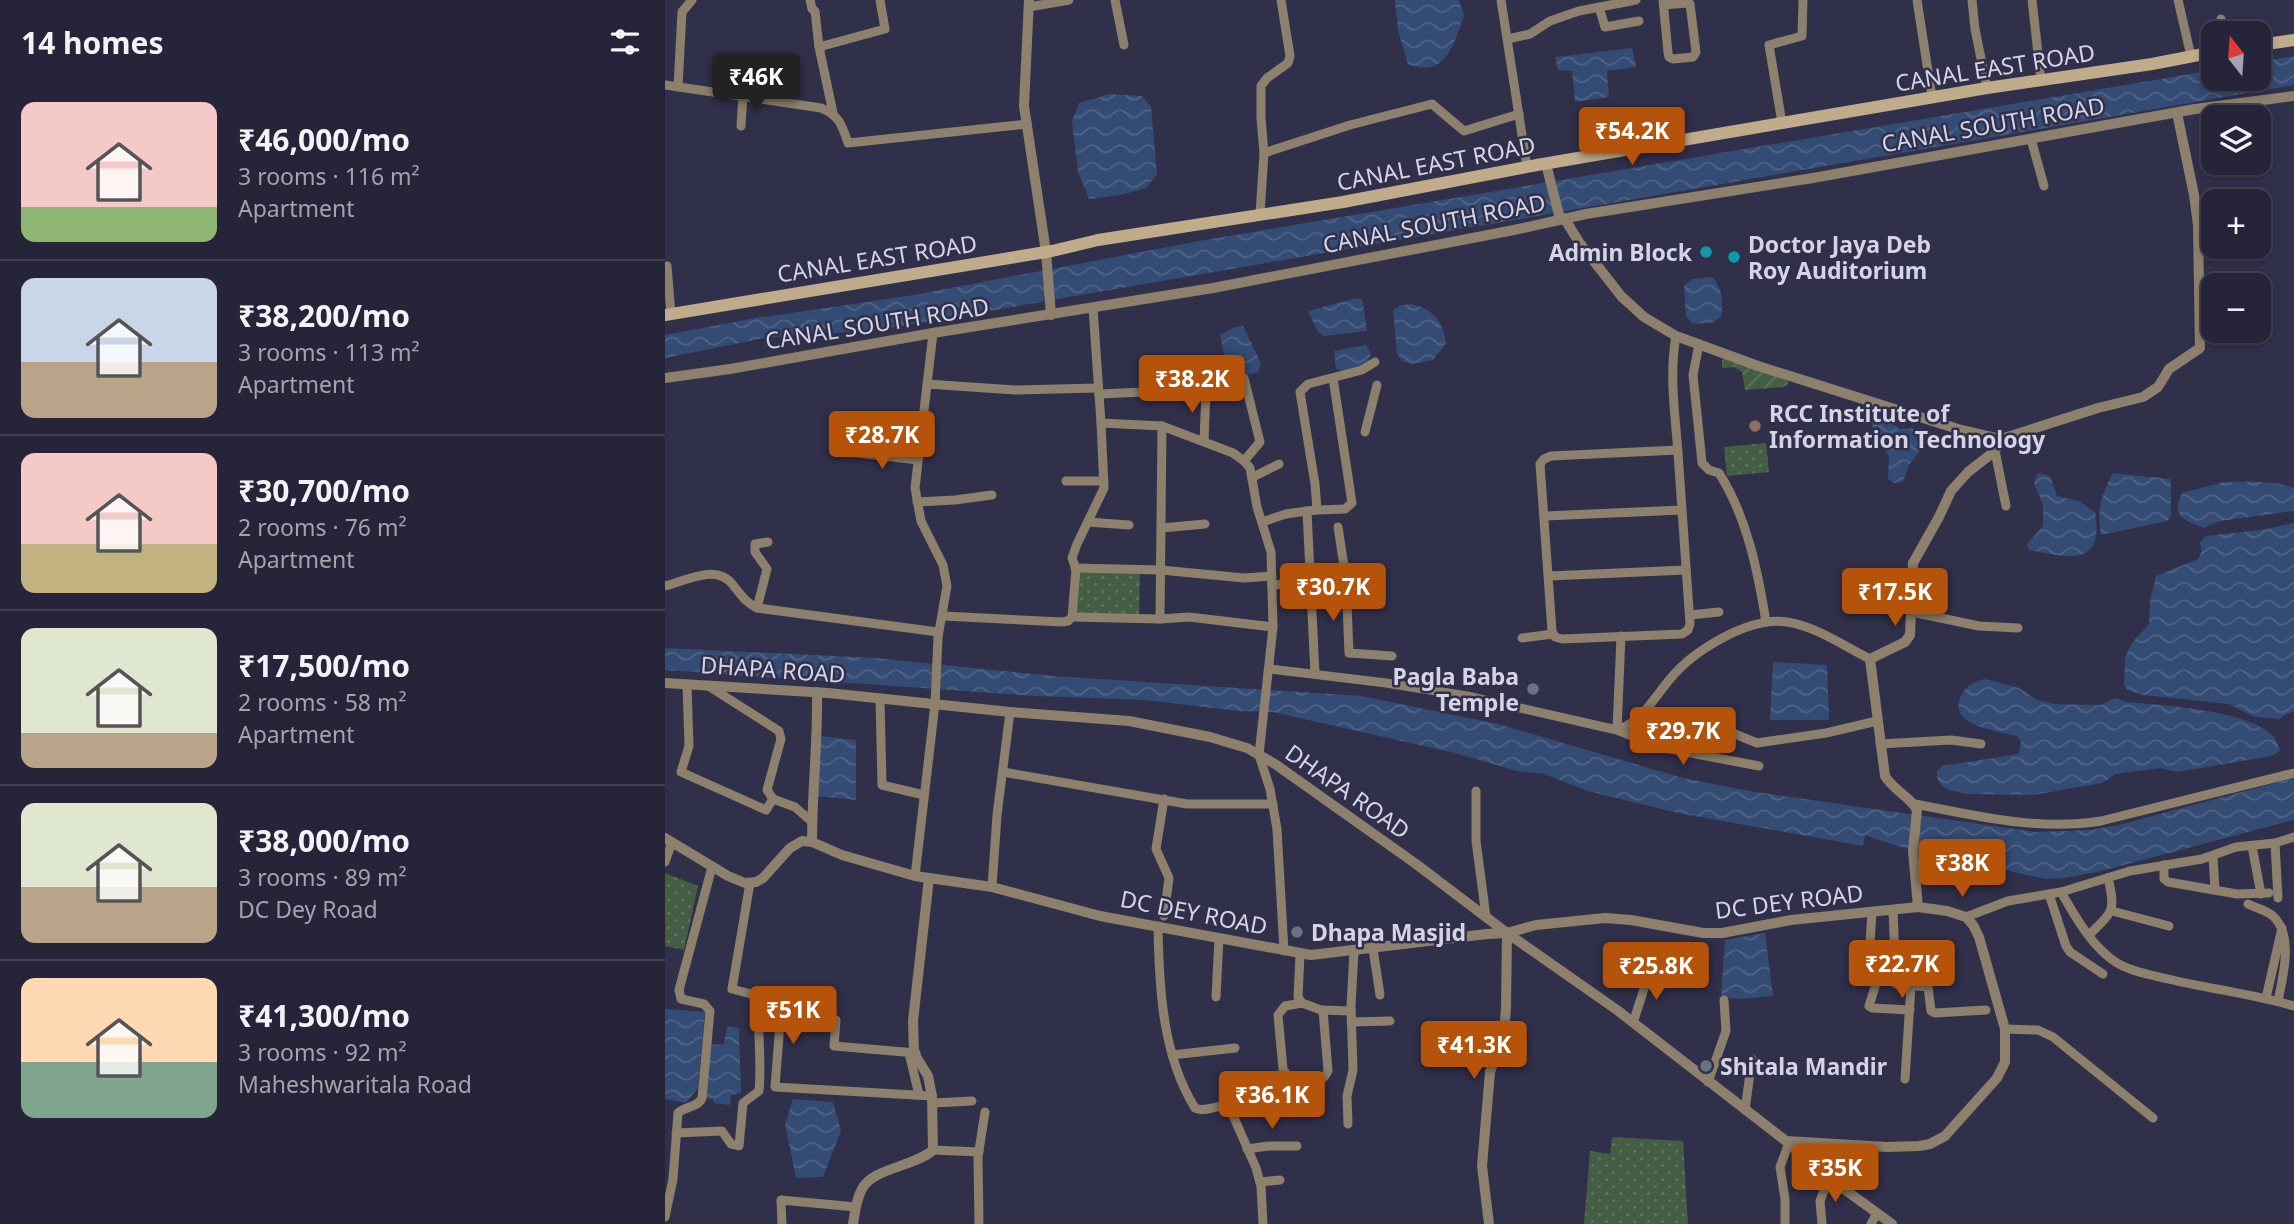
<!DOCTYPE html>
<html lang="en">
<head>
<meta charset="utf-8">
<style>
	:root { --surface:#252438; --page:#2d2c40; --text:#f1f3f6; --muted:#a3a4ae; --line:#424153; --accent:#b45309 }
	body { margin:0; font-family:"Noto Sans",sans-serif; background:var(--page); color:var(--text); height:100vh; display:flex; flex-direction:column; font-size:26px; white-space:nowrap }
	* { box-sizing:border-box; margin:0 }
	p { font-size:23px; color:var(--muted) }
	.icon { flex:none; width:38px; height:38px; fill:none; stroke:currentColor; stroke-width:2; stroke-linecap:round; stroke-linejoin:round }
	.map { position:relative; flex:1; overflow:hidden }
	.details { display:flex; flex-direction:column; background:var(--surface); width:665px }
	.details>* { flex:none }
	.needle { width:46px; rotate:343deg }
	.controls { position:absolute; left:1536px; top:21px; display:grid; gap:14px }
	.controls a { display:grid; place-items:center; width:70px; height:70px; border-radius:14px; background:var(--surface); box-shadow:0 4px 10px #0003,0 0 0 2px var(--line); font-size:35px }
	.price { position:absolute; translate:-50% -60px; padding:0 16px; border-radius:7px; background:var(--accent); color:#fff; font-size:23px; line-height:46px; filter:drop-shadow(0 2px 4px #0008) }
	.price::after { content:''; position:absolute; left:50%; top:42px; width:21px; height:16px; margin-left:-10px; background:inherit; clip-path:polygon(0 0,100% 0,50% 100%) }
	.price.current { background:#222; color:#fff }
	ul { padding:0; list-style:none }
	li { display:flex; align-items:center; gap:21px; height:175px; padding:0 21px }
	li+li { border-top:2px solid var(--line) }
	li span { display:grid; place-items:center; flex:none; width:196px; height:140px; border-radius:14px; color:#555 }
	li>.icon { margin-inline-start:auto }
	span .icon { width:84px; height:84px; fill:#fffc; stroke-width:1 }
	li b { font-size:30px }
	h2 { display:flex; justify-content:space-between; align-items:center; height:84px; padding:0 21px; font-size:30px }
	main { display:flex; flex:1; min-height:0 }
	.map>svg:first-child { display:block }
</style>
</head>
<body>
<main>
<section class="details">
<h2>14 homes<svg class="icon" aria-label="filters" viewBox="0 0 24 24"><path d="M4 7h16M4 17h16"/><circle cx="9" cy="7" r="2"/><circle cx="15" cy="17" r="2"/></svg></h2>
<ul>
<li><span style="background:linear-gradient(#f6c9c9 75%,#8fb573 0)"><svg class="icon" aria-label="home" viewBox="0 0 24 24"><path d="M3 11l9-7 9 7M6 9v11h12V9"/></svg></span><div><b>₹46,000/mo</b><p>3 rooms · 116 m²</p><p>Apartment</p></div></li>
<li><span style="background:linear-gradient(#c9d6e8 60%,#b9a48a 0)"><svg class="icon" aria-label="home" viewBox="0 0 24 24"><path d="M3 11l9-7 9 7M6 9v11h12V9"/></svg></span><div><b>₹38,200/mo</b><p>3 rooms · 113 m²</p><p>Apartment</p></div></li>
<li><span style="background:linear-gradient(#f6c9c9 65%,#c2b280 0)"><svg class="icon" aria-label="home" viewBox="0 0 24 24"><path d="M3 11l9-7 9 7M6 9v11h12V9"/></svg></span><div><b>₹30,700/mo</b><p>2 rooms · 76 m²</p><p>Apartment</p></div></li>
<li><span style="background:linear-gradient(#dfe7d0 75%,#b9a48a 0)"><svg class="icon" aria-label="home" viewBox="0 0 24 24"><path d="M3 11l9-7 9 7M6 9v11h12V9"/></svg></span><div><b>₹17,500/mo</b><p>2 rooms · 58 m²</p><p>Apartment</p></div></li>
<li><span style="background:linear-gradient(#dfe7d0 60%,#b9a48a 0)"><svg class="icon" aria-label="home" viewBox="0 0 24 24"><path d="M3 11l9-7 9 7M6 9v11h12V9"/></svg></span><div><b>₹38,000/mo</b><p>3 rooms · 89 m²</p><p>DC Dey Road</p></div></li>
<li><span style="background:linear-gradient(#ffd9b3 60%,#7fa58c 0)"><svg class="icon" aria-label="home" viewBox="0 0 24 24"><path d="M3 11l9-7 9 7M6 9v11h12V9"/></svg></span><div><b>₹41,300/mo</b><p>3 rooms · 92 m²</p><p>Maheshwaritala Road</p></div></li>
</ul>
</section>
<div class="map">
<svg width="1629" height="1224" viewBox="0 0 1629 1224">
	<defs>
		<pattern id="park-dots" width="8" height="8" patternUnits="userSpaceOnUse" patternTransform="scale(1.75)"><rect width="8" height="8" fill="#445e45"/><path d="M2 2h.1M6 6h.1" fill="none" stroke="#5e7460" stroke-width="1.8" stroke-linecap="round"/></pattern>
		<pattern id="garden-furrows" width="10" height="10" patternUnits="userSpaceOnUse" patternTransform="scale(1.75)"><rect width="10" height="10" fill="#445e45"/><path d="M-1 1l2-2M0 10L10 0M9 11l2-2" fill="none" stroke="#5e7460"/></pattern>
		<pattern id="water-waves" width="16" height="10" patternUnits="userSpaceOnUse" patternTransform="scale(1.75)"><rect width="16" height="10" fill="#344b74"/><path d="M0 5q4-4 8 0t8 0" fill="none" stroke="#506488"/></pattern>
	</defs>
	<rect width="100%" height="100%" fill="#31304b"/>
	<g fill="url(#park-dots)">
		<polygon points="1101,443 1104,472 1062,476 1059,447"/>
		<polygon points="412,569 475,572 474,617 408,617"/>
		<polygon points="0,873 33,886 19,950 0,946"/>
		<polygon points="947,1137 1018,1141 1023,1224 919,1224 925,1151 945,1154"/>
	</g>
	<polygon fill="url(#garden-furrows)" points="1061,358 1122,380 1123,384 1118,387 1080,390 1077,372 1069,367 1057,368 1057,360"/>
	<g fill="url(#water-waves)">
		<path d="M730 0H794L799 16C788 45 781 79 743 64L733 31Z"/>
		<polygon points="967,48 971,67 942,71 944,97 910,102 907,71 893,70 890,57"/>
		<polygon points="1629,56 1629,85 214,330 99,338 0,358 0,335 91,318 249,295 534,241 1549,70 1549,79 1594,79 1594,62"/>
		<polygon points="445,94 477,96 486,107 492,174 481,188 456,195 424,199 413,172 407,121 414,103"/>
		<path d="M1047 277C1057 287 1059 303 1056 317L1047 323 1028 324 1021 316 1019 286 1027 279Z"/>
		<polygon points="692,298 696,299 698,303 702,331 658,336 653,332 643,311"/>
		<path d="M744 304C767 307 778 321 781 343L768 360 747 364 737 361 732 353 728 310 734 306Z"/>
		<polygon points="578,326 596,363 593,372 570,378 563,372 555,335 570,327"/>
		<path d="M701 345 706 354 703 362C693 367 682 374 671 369L669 351Z"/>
		<path d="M1211 416 1220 417 1234 429 1258 428 1262 432V442L1244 465 1238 482 1229 483 1223 479 1224 456C1214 444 1206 432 1207 417Z"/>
		<path d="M1373 473 1385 476 1392 496 1414 501 1430 512C1440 569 1402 557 1364 550L1362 544 1378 526V505L1369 483Z"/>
		<path d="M1448 473 1506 479V516L1502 521 1436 535C1432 506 1435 499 1448 473Z"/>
		<path d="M1559 482C1583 482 1606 480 1629 488V511L1555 521 1539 528C1519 520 1506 517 1517 493Z"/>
		<polygon points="1629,523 1629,711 1618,716 1615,719 1590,717 1564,704 1479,695 1462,690 1459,684 1460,657 1467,643 1484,624 1485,601 1491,576 1533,559 1537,551 1535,542 1541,536 1595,530"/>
		<polygon points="0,648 211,658 388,676 696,696 833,724 1018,778 1090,792 1370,832 1426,830 1454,825 1629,778 1629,820 1432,872 1399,878 1380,879 1232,846 1200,835 1198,846 1013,813 923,791 879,774 852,771 790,753 608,712 573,711 480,700 371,696 0,670"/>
		<polygon points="1108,662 1162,665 1164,720 1105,720"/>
		<path d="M1320 679 1354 688 1372 700 1389 704 1435 705 1450 698 1461 702C1497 705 1583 710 1608 736 1612 740 1613 746 1615 751L1607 756 1512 772 1496 768 1451 774 1437 783 1368 795 1303 794 1284 790 1276 785 1272 778V771L1277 766 1354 754 1356 742 1352 736C1332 731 1279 725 1297 694 1302 685 1310 681 1320 679Z"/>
		<polygon points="156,736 191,740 191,800 151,796"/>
		<polygon points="1100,933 1108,996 1078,999 1056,997 1060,940"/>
		<polygon points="0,1009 40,1012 33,1088 21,1103 0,1099"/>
		<polygon points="62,1026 74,1028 76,1093 66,1095 65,1105 48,1103 48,1099 40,1098 44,1045 59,1044"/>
		<polygon points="128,1099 168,1102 176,1131 158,1177 131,1178 120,1124"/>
	</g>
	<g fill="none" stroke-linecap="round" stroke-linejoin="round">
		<g stroke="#8d806c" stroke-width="9">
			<polyline points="145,0 147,9 150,11 154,47 168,113"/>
			<polyline points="450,0 459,45"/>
			<polyline points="836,0 862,167"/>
			<polyline points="998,0 1003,53 1004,57 1008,59 1028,57 1031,52 1025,4 1022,3 999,5"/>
			<polyline points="1252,0 1267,97"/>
			<polyline points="1307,0 1310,29 1322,88"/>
			<polyline points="1367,0 1376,80"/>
			<polyline points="1513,0 1526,56"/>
			<polyline points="364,7 404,0"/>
			<polyline points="934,7 940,27 974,21"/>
			<polyline points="1556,19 1559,33"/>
			<polyline points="843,39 865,34 885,21 914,11 971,0"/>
			<polyline points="154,47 220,29 215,0"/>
			<polyline points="94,70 115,71 113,101"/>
			<path d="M0 85 156 108C174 115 177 125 183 143L362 124"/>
			<polyline points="13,87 17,12 27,0"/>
			<polyline points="1117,123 1104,45 1137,36 1138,0"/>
			<polyline points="76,126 78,95"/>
			<polyline points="1366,139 1379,186"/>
			<polyline points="599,153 685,125 767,104 799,131 854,114"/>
			<polyline points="595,214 599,153 596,118 596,86 602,78 623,63 625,56 616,0"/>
			<polyline points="2,266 6,314"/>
			<polyline points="428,308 436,423 497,426 568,453 579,461 585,468 592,507 606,552 608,627 594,755 605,789 612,829 619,951"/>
			<path d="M1011 336C1004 375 1010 413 1013 453 1017 510 1021 567 1025 624L1023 630 1017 634 897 639 890 637 887 631 875 464 879 459 886 456 1013 450"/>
			<path d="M1034 344 1028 375 1037 463 1044 470 1054 473C1082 517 1093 572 1101 622"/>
			<polyline points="262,384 350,390 433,388"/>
			<polyline points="434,394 549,389 579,378 595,442 579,461"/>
			<polyline points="700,432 712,385"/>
			<polyline points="539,442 541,389"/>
			<polyline points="1330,451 1341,506"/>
			<polyline points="184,452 253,460"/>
			<polyline points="588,477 614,464"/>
			<polyline points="401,481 439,481"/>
			<polyline points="252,502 290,500 327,495"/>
			<polyline points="652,510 680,509 687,503 668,378"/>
			<polyline points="880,516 1017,510"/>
			<polyline points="423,522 464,525"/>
			<polyline points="597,522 621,514 642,511"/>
			<polyline points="673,527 681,579 684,653 727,656"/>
			<polyline points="497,528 540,524"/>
			<polyline points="410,568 496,570 579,578 607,576"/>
			<polyline points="884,576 1021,570"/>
			<polyline points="607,585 681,579"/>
			<path d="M0 586C20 581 51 563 68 585 76 595 80 602 92 608L273 632"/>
			<polyline points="92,608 102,569 90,552 90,544 103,542"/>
			<polyline points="1247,612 1314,626 1353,628"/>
			<polyline points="1025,615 1054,612"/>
			<polyline points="278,616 397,622 403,621 407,617 411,569 407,558 412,544 439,488 436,423"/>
			<polyline points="407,617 495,619 524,617 608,627"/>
			<polyline points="495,619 497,426"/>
			<polyline points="956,636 952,730 994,747 1094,766"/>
			<polyline points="857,638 888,634"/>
			<path d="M605 669 721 683 802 696 952 730C978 721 988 699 1005 679 1028 651 1084 616 1122 622 1150 626 1179 646 1205 659"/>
			<polyline points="650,674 642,511 652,510 650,484 635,392 643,384 697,370 710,362"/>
			<polyline points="22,684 24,746 16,772 101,810 108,799"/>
			<polyline points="45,687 114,731 116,739 102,790 108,799 130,807 147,822"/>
			<polyline points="215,698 217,785 259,795"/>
			<polyline points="982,709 1016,724 1070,734 1092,743 1161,733 1212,721"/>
			<polyline points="1215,744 1286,740 1316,744"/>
			<polyline points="338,772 522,804 608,804"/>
			<polyline points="811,791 811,841 821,917"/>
			<polyline points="499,799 491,849 504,878 499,916"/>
			<path d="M1250 804C1312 816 1372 831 1436 821L1629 773"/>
			<polyline points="1610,843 1613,898"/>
			<polyline points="1587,846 1596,894"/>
			<polyline points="1548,856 1550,890"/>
			<polyline points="0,862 7,842"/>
			<polyline points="1499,865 1499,879 1503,882 1572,894 1604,893"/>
			<polyline points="250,876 270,704 273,637 282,586 278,565 256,521 250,488 268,333"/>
			<polyline points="327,887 332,815 345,712"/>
			<path d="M1396 892C1411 918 1427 947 1452 963 1467 972 1487 975 1503 979 1545 989 1588 994 1629 1006"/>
			<polyline points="1384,894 1401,946 1405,952 1438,974"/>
			<path d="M1583 904C1591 908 1601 910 1608 916 1629 936 1618 976 1613 1001"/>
			<polyline points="1228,910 1231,984 1263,987 1266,1011 1270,1013 1321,1010"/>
			<polyline points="1447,911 1504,926"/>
			<polyline points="1207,912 1205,943 1214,974 1204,1006 1207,1008 1245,1010"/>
			<polyline points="1301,917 1343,901 1396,892 1465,871 1537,859 1571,847 1610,843 1629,837"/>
			<path d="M493 926C494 986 497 1055 530 1108 540 1113 550 1105 561 1106L567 1113 591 1168 596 1186 598 1224"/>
			<path d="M1424 935C1448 911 1451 912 1443 878"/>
			<polyline points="708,949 715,995"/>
			<polyline points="635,954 633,997 637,1003 656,1010 686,1011"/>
			<polyline points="551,997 554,938"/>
			<polyline points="1601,998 1617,928"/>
			<path d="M637 1003 620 1006 613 1015 618 1069 628 1084C643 1087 656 1085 663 1071L658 1010"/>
			<polyline points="686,1022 725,1021"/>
			<polyline points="968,1023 985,970"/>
			<polyline points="1340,1029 1373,1030 1388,1037 1488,1118"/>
			<polyline points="244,1053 254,1095"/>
			<polyline points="251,1053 169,1046 171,1020 159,1014 160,1011 116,1010 110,1087 267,1096"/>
			<polyline points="507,1055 570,1048"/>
			<polyline points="1240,1079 1246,985"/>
			<polyline points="1043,1082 1061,1031 1059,1000"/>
			<polyline points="268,1103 307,1101"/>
			<polyline points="1080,1110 1087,1059"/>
			<polyline points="683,1124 682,1096 688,1070 686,1006 689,951"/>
			<path d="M11 1133 57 1131 66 1144 74 1146 78 1103 94 1091C97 1061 92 1031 94 1000L86 994 67 989 85 883"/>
			<polyline points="582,1149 603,1146 632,1146"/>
			<polyline points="268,1150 314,1152"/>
			<polyline points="595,1182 615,1180"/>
			<path d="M0 1217 8 1179 13 1113C20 1106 33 1108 37 1098L45 1011 39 1004 16 999 14 990 47 867"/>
			<polyline points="117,1224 116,1200 191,1207"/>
			<polyline points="314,1224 313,1157 320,1112"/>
			<polyline points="1120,1224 1120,1199 1115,1167 1124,1143"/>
			<polyline points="1157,1224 1155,1201 1164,1178"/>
			<polyline points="1206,1224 1212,1213"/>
		</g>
		<g stroke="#8d806c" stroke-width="10">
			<polyline points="364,0 359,106 381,252 386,315"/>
			<polyline points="881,164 895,219"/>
			<polyline points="899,218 914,242 956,296 979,317 1011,336 1093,366 1293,429 1336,439 1433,408 1478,397 1493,387 1504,369 1535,348 1533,225 1529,195 1512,113"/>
			<polyline points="0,378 65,369 268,333 548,288 849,230 921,214 1148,178 1530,109 1629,96"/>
			<polyline points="0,683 163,693 345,712 464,721 545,737 582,748 610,764 751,864 842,933 952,1010 1121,1141 1153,1170 1227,1224"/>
			<polyline points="0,838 63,876 80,883 91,882 98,878 125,848 137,841 147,842 177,855 250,876 327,887 435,916 646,955 822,934 842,933 871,925 940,918 966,920 1038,933 1057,933 1126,920 1253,907 1282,911 1301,917 1308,925 1314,937 1340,1029 1340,1062 1332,1078 1280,1136 1265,1144 1254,1146 1222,1147 1121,1141"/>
			<path d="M147 842C147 792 153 742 152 692"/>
			<path d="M1253 907 1248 851 1252 810C1246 797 1229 791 1220 776L1205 659 1240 642 1245 635 1248 563 1274 517 1286 491 1303 472 1330 451 1336 439"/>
			<path d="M188 1224C190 1213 191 1201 196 1191 205 1168 250 1167 268 1150L267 1096 263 1076 249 1053 248 1021 264 878"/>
			<polyline points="824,1224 817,1166 825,1072 839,1033 841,1008 842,933"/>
		</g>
		<g stroke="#c0ac8b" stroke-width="12">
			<polyline points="1594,45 1629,40"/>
			<polyline points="0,315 387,251 433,240 678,202 872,165 1117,123 1322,88 1487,64 1549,52"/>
		</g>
	</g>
	<g fill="#0f9aa8" stroke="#31304b" stroke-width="2.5">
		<circle cx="1041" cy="252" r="7"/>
		<circle cx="1069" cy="257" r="7"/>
	</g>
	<circle fill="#8d6e63" stroke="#31304b" stroke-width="2.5" cx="1090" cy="426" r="7"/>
	<g fill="#6b7280" stroke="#31304b" stroke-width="2.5">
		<circle cx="868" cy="689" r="7"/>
		<circle cx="632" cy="932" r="7"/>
		<circle cx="1041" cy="1066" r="7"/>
	</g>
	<g text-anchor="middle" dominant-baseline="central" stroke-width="5" stroke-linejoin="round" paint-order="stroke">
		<g font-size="23" fill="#d4d4e6" stroke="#31304b">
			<text transform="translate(1330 67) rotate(-9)">CANAL EAST ROAD</text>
			<text transform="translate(1328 124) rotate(-10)">CANAL SOUTH ROAD</text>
			<text transform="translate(771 163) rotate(-11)">CANAL EAST ROAD</text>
			<text transform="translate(769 223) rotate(-11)">CANAL SOUTH ROAD</text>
			<text transform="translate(212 258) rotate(-9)">CANAL EAST ROAD</text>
			<text transform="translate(212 323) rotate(-9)">CANAL SOUTH ROAD</text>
			<text transform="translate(108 669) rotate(4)">DHAPA ROAD</text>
			<text transform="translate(683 791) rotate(35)">DHAPA ROAD</text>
			<text transform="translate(1124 901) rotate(-7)">DC DEY ROAD</text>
			<text transform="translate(529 912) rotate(11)">DC DEY ROAD</text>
		</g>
		<g font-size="23" font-weight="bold" fill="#d4d4e6" stroke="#31304b" text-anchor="start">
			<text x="1083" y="244">Doctor Jaya Deb<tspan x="1083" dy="26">Roy Auditorium</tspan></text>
			<text x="1027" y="252" text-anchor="end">Admin Block</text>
			<text x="1104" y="413">RCC Institute of<tspan x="1104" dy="26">Information Technology</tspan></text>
			<text x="854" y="676" text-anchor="end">Pagla Baba<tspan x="854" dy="26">Temple</tspan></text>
			<text x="646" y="932">Dhapa Masjid</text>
			<text x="1055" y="1066">Shitala Mandir</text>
		</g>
	</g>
</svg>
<div class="controls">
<a><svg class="needle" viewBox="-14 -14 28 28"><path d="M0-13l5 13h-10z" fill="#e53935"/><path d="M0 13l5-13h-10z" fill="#a3a4ae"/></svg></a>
<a><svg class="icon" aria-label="layers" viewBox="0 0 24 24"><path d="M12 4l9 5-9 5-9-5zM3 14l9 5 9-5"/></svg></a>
<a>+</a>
<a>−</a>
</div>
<b class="price current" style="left:91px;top:113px">₹46K</b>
<b class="price" style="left:967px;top:167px">₹54.2K</b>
<b class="price" style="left:527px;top:415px">₹38.2K</b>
<b class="price" style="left:217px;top:471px">₹28.7K</b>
<b class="price" style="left:668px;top:623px">₹30.7K</b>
<b class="price" style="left:1230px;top:628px">₹17.5K</b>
<b class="price" style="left:1018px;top:767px">₹29.7K</b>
<b class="price" style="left:1297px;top:899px">₹38K</b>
<b class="price" style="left:1237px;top:1000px">₹22.7K</b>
<b class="price" style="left:991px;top:1002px">₹25.8K</b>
<b class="price" style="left:128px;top:1046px">₹51K</b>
<b class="price" style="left:809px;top:1081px">₹41.3K</b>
<b class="price" style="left:607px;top:1131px">₹36.1K</b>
<b class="price" style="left:1170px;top:1204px">₹35K</b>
</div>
</main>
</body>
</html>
